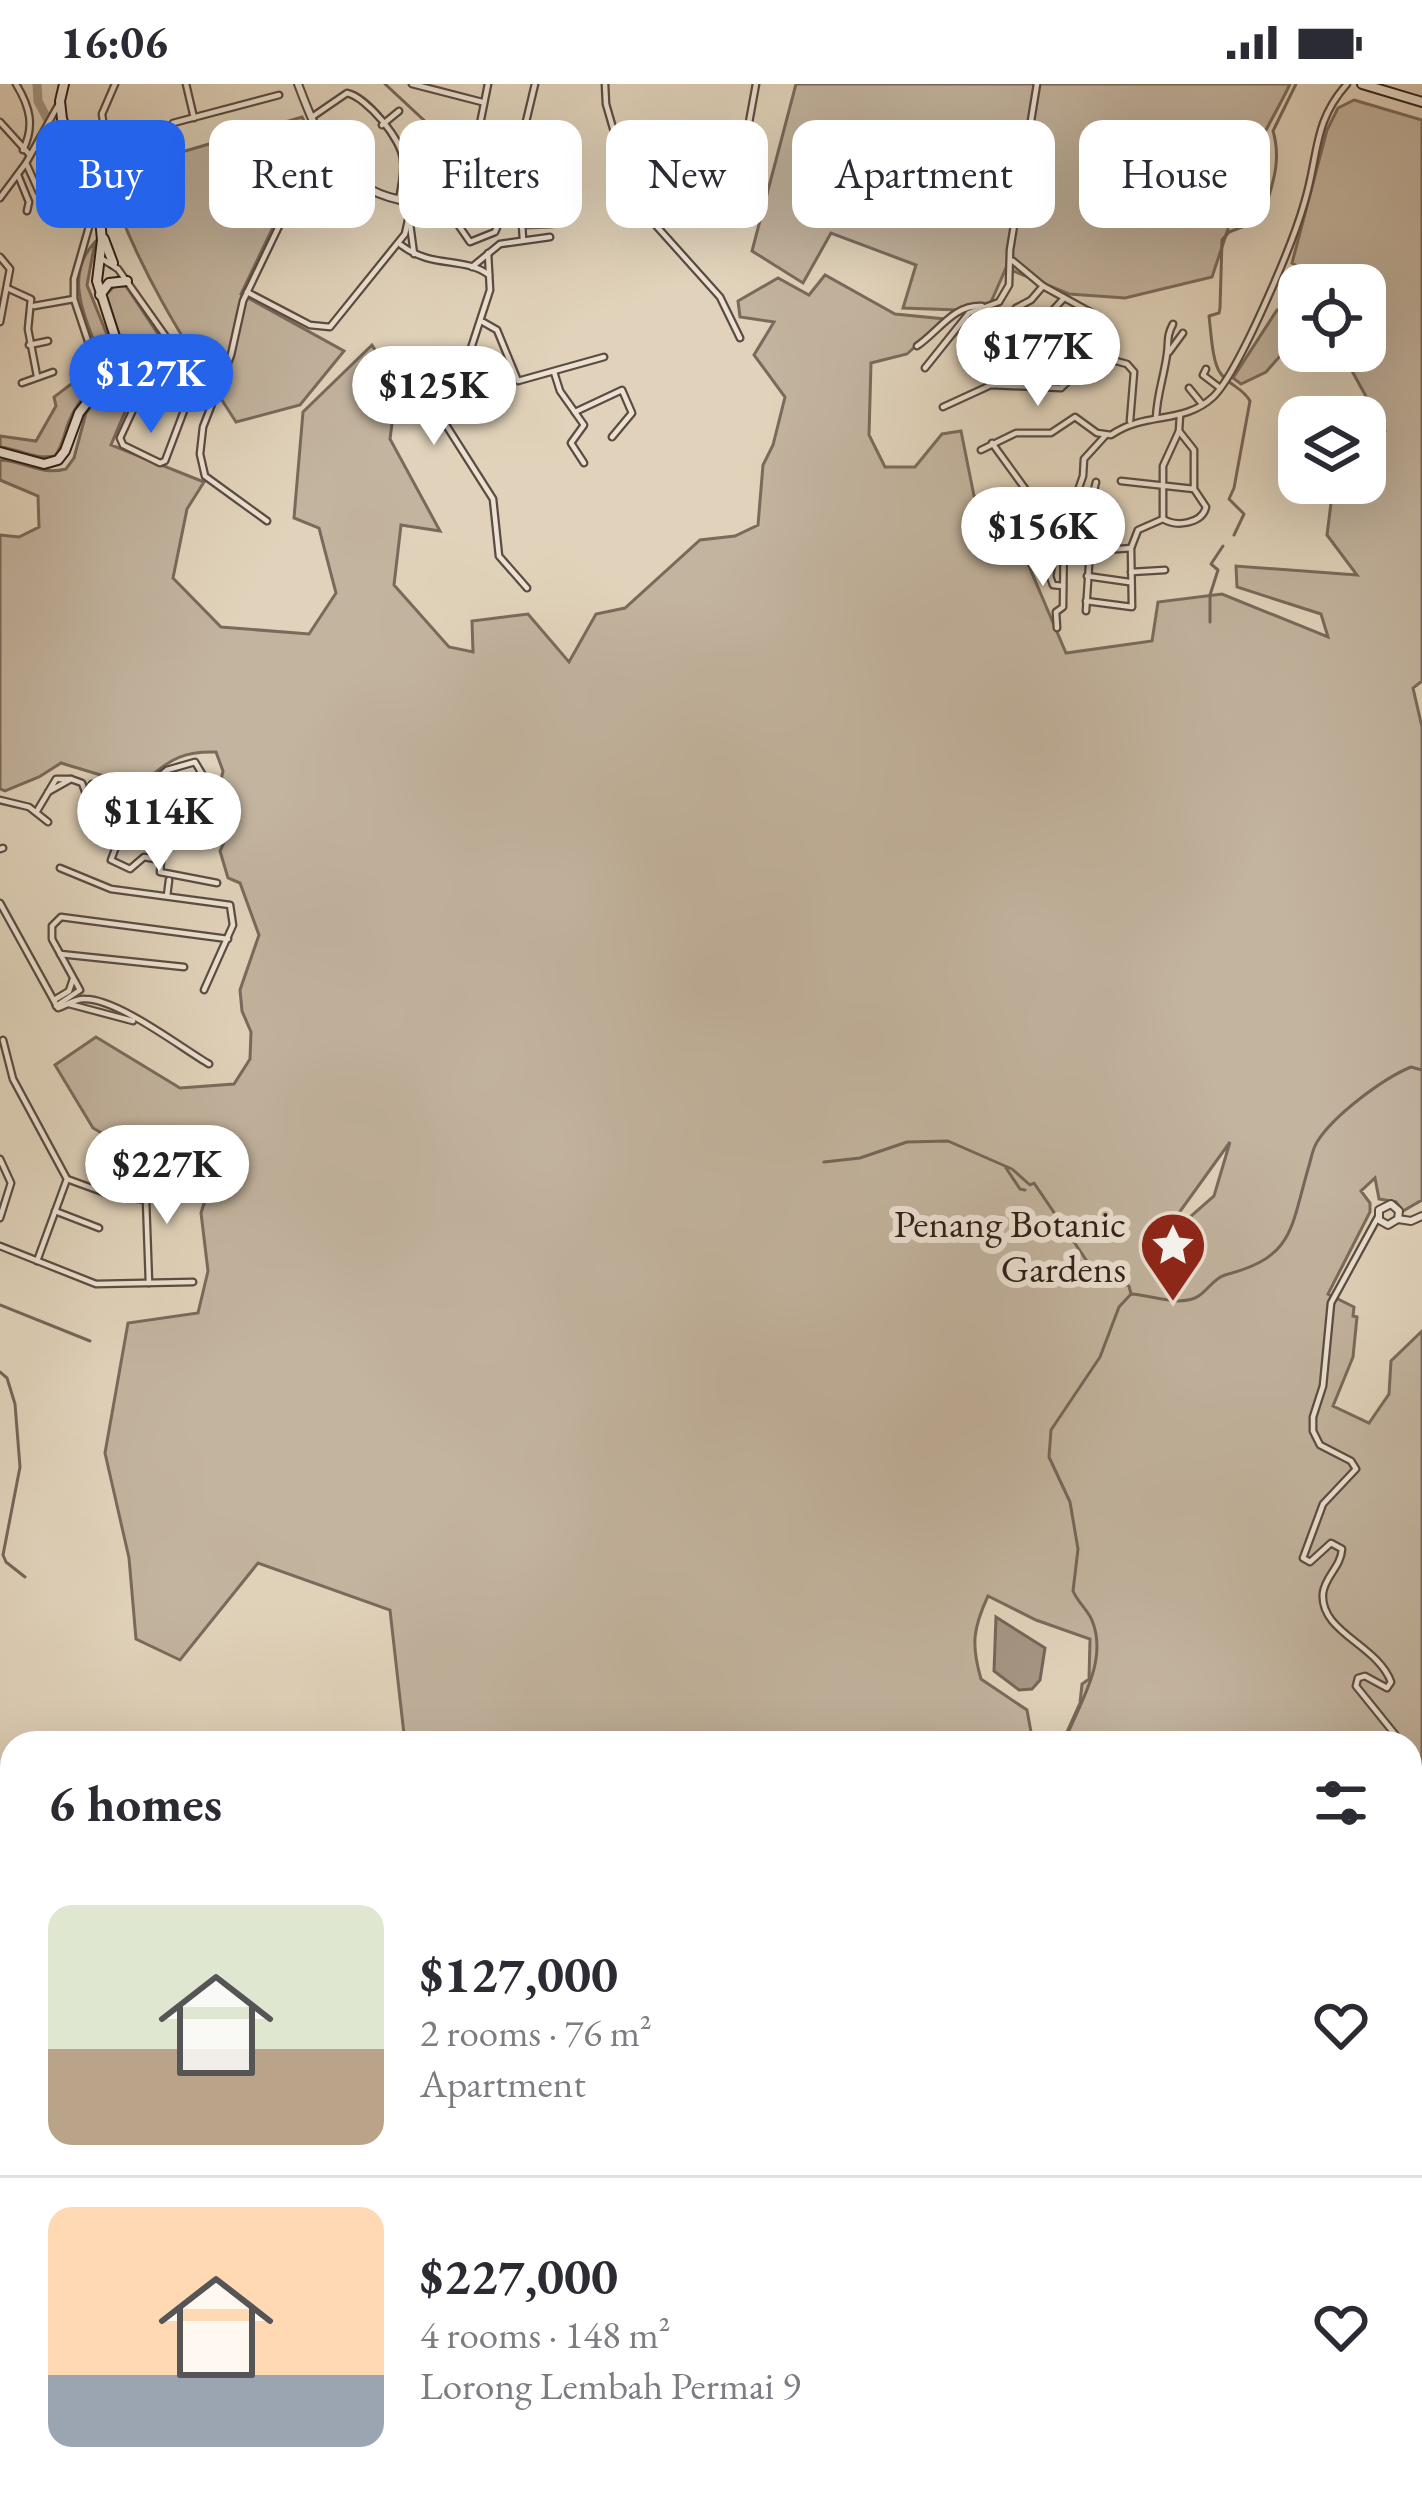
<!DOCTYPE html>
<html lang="en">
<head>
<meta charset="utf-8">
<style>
	:root { --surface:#fff; --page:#f2f2f3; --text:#2b2b33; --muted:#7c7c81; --line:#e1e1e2; --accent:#2563eb }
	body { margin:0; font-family:"EB Garamond",serif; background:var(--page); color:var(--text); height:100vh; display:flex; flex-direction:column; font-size:45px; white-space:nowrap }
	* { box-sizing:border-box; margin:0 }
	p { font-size:39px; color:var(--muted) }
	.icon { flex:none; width:66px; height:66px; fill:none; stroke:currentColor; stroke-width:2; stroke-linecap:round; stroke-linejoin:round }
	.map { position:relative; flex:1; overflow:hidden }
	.drawer { position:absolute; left:0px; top:1647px; width:1422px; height:771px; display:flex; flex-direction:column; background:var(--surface); border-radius:36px 36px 0 0; box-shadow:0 12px 48px #0002 }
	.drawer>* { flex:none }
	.guide { position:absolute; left:36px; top:36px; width:1350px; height:108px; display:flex; gap:24px }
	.controls { position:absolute; left:1278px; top:180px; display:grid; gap:24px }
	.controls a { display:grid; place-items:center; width:108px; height:108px; border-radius:24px; background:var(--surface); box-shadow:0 12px 48px #0002; font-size:60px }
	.price { position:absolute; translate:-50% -102px; padding:0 27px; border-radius:42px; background:#fff; color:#222; font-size:39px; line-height:78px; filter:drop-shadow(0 3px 6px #0008) }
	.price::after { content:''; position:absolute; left:50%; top:72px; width:36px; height:27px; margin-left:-18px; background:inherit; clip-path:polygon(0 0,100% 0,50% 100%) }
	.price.on { background:var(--accent); color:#fff }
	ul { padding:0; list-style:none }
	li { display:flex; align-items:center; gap:36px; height:300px; padding:0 48px }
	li+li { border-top:3px solid var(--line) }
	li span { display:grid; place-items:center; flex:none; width:336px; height:240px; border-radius:24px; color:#555 }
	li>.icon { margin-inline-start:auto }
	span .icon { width:144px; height:144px; fill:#fffc; stroke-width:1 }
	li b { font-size:51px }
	h2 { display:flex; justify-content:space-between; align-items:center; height:144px; padding:0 48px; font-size:51px }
	.tag { padding:0 42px; border-radius:24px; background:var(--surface); box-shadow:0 12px 48px #0002; font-size:42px; line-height:108px }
	.tag.on { background:var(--accent); color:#fff }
	.status { display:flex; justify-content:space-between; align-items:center; height:84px; padding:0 60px; background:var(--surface); direction:ltr }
	.status svg { height:33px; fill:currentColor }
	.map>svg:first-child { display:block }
</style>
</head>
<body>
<div class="status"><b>16:06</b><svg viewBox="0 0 49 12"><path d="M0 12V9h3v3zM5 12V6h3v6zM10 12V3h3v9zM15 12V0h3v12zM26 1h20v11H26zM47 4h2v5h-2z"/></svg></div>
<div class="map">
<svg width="1422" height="2416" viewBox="0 0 1422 2416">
	<rect width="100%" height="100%" fill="#e1d3bb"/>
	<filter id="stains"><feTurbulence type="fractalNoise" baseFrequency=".00167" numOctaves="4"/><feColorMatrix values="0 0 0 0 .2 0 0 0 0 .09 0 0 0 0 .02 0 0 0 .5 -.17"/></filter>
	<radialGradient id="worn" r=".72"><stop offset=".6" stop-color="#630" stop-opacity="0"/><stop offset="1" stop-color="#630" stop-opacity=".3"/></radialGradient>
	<g fill="#c3b49f" stroke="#7a6a5c" stroke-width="3" fill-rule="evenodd">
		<path d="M796 0H1290C1276 30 1259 54 1249 85L1234 94 1228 145 1212 193 1125 214 1069 210 1006 184 987 227 903 224 916 181 831 149 803 199 752 167Z"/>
		<path d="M1354 16 1422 36V597L1413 604 1422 643V1116L1403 1127 1396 1118 1379 1115 1375 1094 1361 1107 1370 1119V1128L1328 1210 1354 1223 1353 1232 1357 1233 1353 1273 1333 1322 1369 1339 1389 1310 1391 1277 1422 1247V2416H0V1931L12 1958V2406H1410V1659H1062L1080 1619 1082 1600 1089 1595 1090 1555 1036 1536 988 1512C973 1544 971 1561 981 1595L1027 1626 1033 1659H405L390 1526 258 1479 180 1576 136 1555 129 1474 105 1369 128 1239 198 1229 208 1187 201 1129 212 1094 164 1052 144 1074 93 1044 55 981 96 953 180 1004 234 1000 250 975 251 948 242 927 240 906 259 851 240 799 228 794 220 767 231 743 218 709 223 687 216 668C186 667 171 674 149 694L104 692 61 679 39 693 5 707 0 705V451L19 453 39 443 38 412 0 396V376C25 377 40 392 66 385L74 374 86 329 120 283 123 262 106 211 115 201 126 202 158 250 111 361 204 398 187 425 173 494 221 543 309 550 336 509 319 444 294 434 303 328 372 261 397 301 390 355 440 447 401 441 394 501 449 563 473 568 472 537 528 530 569 578 596 530 625 524 700 456 735 452 758 441 763 381 773 361 785 313 754 271 774 238 740 233 738 217 778 194 809 211 825 191 895 230 945 235 907 270 871 279 869 351 885 383H915L942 350 961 347 974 412 1011 440 1066 569 1152 557 1158 518 1222 510 1328 553 1321 530 1237 503 1236 482 1357 491 1327 451 1333 403 1335 399H1365V358L1385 347 1341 267H1365V201H1317V194L1292 179 1327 46 1338 24ZM1230 1058 1214 1112 1156 1163 1155 1162Z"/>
		<path d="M302 33 316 62 310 66 241 210 344 267 300 321 236 338C185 259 134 180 106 90Z"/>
		<path d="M95 158 87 201 114 268C105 294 81 309 70 335 64 348 64 360 55 372 34 376 20 365 0 363V352L36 357 56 322 54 313 78 295 98 267C84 231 64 190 95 158Z"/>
		<polygon points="1277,226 1299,234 1299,266 1287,264 1266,288 1241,300 1233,294"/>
	</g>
	<polygon fill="#a59684" stroke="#766659" stroke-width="3" points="996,1533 1045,1564 1040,1596 1032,1605 1019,1606 994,1587"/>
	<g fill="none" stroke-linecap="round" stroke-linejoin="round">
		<g stroke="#766659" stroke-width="3">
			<polyline points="385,0 472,81 486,111 519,143"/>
			<polyline points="526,144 552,143"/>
			<path d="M1234 451 1244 430 1229 415 1234 404 1250 317C1243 304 1229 301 1221 290 1212 279 1211 247 1209 232L1219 229 1220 224 1222 156 1229 148 1247 141 1254 127 1266 122C1274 96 1281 74 1273 47L1296 0"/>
			<polyline points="1210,538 1210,511 1218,486 1211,480 1223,462"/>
			<polyline points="824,1078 860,1074 907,1058 948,1057 1012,1085 1030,1101 1034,1099 1093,1186 1129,1202 1131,1210"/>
			<polyline points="1006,1084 1020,1105 1025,1106"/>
			<polyline points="0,1221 90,1257"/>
			<polyline points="0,1288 7,1294 15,1320 20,1383 3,1471 6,1478 25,1493"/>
			<path d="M1064 1659C1077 1623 1108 1580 1093 1539 1090 1528 1078 1519 1073 1507L1078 1465 1070 1418 1049 1373 1051 1346 1100 1273 1119 1223 1131 1210C1151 1211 1175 1222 1195 1214 1207 1209 1213 1194 1225 1191 1293 1173 1290 1148 1308 1085 1311 1076 1312 1066 1317 1058 1333 1032 1382 995 1411 983L1422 986"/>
			<polyline points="1164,2416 1169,2406"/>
		</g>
		<polyline stroke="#a59684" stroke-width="9" points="37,0 38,17 54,48 60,85 74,125"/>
		<g stroke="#5c4c41" stroke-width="9">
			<g id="minor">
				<path d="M16 0C30 23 35 42 23 66"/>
				<polyline points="186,0 194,34"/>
				<polyline points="412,0 482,18"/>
				<polyline points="488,0 475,65 515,80"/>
				<polyline points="605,0 606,20 634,117 720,213 740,254"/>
				<path d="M312 33 347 9C366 13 402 55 403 76 405 89 401 103 399 116"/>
				<polyline points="0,38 30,71"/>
				<polyline points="173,39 279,11"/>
				<polyline points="382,41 399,27"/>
				<polyline points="524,52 546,60"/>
				<polyline points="107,66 102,30 115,0"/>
				<polyline points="26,79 39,108"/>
				<polygon points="456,86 463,87 476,112 498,141 495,148 470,158 437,110 437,93"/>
				<polyline points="18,91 29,118 27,127"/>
				<polyline points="738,99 756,0"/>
				<polyline points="0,114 26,79 60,18"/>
				<polyline points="410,140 414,170"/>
				<polyline points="523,156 520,107 514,88 535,0"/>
				<path d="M401 161C432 185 464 172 489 191"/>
				<polyline points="488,169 490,206 446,341 493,415 499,472 527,504"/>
				<polyline points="0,173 10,185 0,238"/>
				<polyline points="99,173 118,185 196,295 165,377 160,379 123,361 120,354 166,254"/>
				<polyline points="1013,177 1043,202 1101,234"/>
				<polyline points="472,183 500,160 550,153"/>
				<polyline points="7,204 31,215 28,245 37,292"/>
				<polyline points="247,208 310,241 330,243 405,150 412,118 440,116"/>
				<polyline points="34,222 74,215"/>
				<polyline points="1016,224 1031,216 1043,202"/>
				<polyline points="483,238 497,246 518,297 604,273"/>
				<polyline points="1080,243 1091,230"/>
				<polyline points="1036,245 1064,214"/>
				<polyline points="89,260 74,215 74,195 95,122"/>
				<polyline points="29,261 48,257"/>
				<path d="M917 262C939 247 954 220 982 222"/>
				<polyline points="1082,262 1095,275"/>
				<polyline points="1169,268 1183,249"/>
				<polyline points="1027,278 1030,302"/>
				<polyline points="1070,279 1080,287"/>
				<path d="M396 283C427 301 396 334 446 341"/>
				<polyline points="925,284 969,229 999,218 1009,201 1010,166 1037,0"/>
				<polyline points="1206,285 1203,291 1220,304"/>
				<polyline points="554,288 560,307 584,341 571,359 584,379"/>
				<polyline points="22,299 53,288"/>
				<polyline points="1189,304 1202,320"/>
				<polyline points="943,323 991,301 1061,304 1083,283 1101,273 1127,280 1134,288 1130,337"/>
				<polyline points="575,328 622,306 632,329 612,353"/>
				<path d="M1156 334C1157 310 1164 293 1167 270 1169 258 1166 253 1173 240"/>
				<polyline points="992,359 1026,406"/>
				<path d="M981 366 1016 349H1051L1075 333 1097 349 1111 351C1145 327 1183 341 1213 313 1239 288 1293 159 1304 120 1319 73 1312 39 1347 0"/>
				<polyline points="1121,397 1194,405"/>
				<polyline points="1163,435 1163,382 1179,347 1180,331"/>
				<polyline points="267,437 205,392 200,370 203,343 231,271 243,217 304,90 310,80 329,66"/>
				<path d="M1037 442 1039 455C1064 469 1102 466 1131 464"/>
				<polyline points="1080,464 1096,398"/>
				<polyline points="1053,477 1050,492 1053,501 1063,502"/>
				<polyline points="1131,488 1165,486"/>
				<polyline points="1087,492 1129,498"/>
				<path d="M1086 517 1132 523 1131 464 1138 446 1163 435C1176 443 1202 440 1206 423L1194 405V366L1179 347"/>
				<polyline points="1086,527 1090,466"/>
				<polyline points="1057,544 1056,528 1063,523 1064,447 1083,392 1084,375 1105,352"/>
				<polyline points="71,695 82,699 86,710"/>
				<polyline points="105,701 112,710 109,731"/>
				<polyline points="0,716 29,723 48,738"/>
				<circle cx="157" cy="727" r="6"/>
				<polyline points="153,723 141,708 167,686 195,678 204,693 192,704 197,724 165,739"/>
				<polyline points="37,727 56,695 71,695 48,708"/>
				<polyline points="151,728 128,731 111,776 130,785 144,773 160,776"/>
				<polyline points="161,732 165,739 160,788 217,799"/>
				<polyline points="0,765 3,764"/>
				<polyline points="60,784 111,805 230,821 233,841 204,906"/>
				<polyline points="167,812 169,796"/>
				<path d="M0 819 58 924C67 921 76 914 85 915 118 915 180 963 209 980"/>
				<polyline points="60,870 184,883"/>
				<polyline points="54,916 69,907 73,895"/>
				<polyline points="69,920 133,937"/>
				<polyline points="56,922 80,906 52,855 52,842 61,833 228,855"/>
				<polyline points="3,956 13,995 67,1095 37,1177"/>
				<polyline points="0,1075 11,1099 0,1134"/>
				<polyline points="145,1088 149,1199"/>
				<polyline points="67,1095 111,1111 146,1116"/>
				<polyline points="55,1127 99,1144"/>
				<path d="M1378 1133 1331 1219 1323 1302 1313 1333V1347L1320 1361 1351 1377 1356 1385 1323 1420 1303 1474 1310 1478 1331 1459 1342 1465C1341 1483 1325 1492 1323 1509 1319 1548 1378 1561 1391 1598L1387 1604 1365 1592 1358 1594 1356 1602 1402 1659"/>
				<polyline points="0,1162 96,1200 193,1198"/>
				<polyline points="1410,1685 1420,1699 1418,1706 1410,1705"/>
				<polyline points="1410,1930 1422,1933"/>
			</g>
		</g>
		<g stroke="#5c4c41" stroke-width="10">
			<g id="tertiary">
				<path d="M298 0C321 61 342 109 412 118"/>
				<polyline points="1398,1135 1399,1127 1391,1120 1379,1126 1379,1136 1388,1141 1398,1135 1411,1137 1422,1132"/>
			</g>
		</g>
		<g stroke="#301f18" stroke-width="12">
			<g id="secondary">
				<polyline points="1362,0 1422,18"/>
				<polyline points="104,155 113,179"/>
				<polyline points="100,211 109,199 127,197"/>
				<polyline points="0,368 44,380 58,376 65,367 79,329 110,289 117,273 116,256 97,197 102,156 100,135 62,35 60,17 64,0"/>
			</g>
		</g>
		<use href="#minor" stroke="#ece2d3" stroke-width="4.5"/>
		<use href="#tertiary" stroke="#ece2d3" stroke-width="6"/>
		<use href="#secondary" stroke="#ece2d3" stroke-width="8"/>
		<g stroke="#5c4c41" stroke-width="9" stroke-linecap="butt">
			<polyline id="minor-bridge" points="105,701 92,700 87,709 87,733 97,740 107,735 110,710 116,703 141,708"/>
		</g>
		<use href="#minor-bridge" stroke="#ece2d3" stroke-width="4.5"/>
	</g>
	<defs>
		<g id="sight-pin" transform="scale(3.45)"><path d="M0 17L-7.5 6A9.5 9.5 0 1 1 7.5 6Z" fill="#8f2418" stroke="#ece2d3"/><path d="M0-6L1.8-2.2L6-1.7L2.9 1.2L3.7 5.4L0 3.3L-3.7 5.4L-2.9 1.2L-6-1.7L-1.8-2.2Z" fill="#fff"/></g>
	</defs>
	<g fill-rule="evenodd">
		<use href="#sight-pin" x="1173" y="1161"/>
	</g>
	<g text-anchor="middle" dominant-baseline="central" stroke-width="12" stroke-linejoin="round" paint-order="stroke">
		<g font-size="39" fill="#301f18" stroke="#ece2d3" text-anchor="end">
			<text x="1126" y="1139">Penang Botanic<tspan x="1126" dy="45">Gardens</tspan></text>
		</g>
	</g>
	<rect width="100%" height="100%" filter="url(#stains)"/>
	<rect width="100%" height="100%" fill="url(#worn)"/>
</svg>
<div class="controls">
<a><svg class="icon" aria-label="locate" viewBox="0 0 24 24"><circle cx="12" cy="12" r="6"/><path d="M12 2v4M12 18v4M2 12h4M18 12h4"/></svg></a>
<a><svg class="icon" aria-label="layers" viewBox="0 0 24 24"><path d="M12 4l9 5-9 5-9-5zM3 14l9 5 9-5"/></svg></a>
</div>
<b class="price" style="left:1038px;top:325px">$177K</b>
<b class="price on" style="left:151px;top:352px">$127K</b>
<b class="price" style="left:434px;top:364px">$125K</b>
<b class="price" style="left:1043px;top:505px">$156K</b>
<b class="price" style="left:159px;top:790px">$114K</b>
<b class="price" style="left:167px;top:1143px">$227K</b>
<div class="guide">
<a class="tag on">Buy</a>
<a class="tag">Rent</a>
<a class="tag">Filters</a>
<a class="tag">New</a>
<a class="tag">Apartment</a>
<a class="tag">House</a>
</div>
<section class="drawer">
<h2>6 homes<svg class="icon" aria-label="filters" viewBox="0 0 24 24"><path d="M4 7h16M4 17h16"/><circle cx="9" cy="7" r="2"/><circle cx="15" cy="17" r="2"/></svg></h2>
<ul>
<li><span style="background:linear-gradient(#dfe7d0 60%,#b9a48a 0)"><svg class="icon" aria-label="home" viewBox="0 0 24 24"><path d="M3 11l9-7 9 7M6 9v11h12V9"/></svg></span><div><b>$127,000</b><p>2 rooms · 76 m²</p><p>Apartment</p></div><svg class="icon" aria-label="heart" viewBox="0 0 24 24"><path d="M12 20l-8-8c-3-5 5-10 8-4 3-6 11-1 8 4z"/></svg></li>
<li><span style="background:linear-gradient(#ffd9b3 70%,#9aa5b1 0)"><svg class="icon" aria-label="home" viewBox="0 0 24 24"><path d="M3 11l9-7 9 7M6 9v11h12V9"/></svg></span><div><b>$227,000</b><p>4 rooms · 148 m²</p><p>Lorong Lembah Permai 9</p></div><svg class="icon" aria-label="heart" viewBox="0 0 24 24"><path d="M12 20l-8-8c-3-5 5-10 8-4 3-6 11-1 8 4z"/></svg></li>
</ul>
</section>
</div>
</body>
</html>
